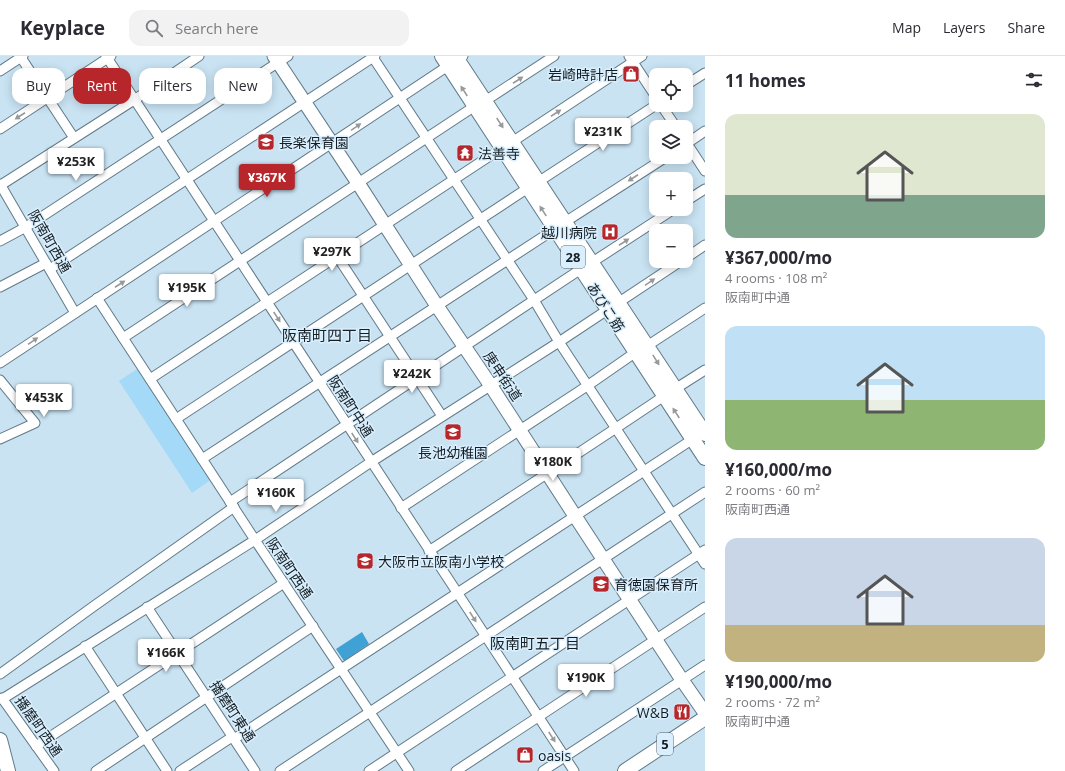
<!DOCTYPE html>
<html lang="en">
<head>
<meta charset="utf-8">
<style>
	:root { --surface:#fff; --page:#f2f2f3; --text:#2b2b33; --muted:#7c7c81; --line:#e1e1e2; --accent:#b6262b }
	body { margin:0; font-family:"Open Sans","Noto Sans JP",sans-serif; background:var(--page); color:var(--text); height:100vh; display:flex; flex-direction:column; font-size:15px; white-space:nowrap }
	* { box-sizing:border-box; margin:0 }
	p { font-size:13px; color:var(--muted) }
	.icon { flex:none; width:22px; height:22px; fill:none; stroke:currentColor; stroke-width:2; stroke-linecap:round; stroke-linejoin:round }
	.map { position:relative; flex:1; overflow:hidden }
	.drawer { display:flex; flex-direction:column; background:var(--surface); width:360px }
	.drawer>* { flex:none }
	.hud { position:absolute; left:12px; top:12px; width:380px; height:36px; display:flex; gap:8px }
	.tools { position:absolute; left:649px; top:12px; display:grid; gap:8px }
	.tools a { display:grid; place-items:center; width:44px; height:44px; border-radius:8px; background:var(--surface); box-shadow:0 2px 10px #0003; font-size:20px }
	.price { position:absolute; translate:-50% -34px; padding:0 9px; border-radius:4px; background:#fff; color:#222; font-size:13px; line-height:26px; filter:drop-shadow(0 1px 2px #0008) }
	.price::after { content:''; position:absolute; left:50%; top:24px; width:12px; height:9px; margin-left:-6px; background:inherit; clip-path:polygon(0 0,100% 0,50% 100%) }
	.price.current { background:var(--accent); color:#fff }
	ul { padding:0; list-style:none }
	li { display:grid; align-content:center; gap:8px; height:212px; padding:0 20px }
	li span { display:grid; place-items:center; height:124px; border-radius:12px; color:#555 }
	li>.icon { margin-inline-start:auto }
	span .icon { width:72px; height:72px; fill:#fffc; stroke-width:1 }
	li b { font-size:17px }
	h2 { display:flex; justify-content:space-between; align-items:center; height:48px; padding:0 20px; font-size:17px }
	.pill { padding:0 14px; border-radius:12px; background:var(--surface); box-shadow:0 2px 10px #0003; font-size:14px; line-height:36px }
	.pill.current { background:var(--accent); color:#fff }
	header { display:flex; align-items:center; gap:24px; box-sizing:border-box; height:56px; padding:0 20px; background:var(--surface); border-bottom:1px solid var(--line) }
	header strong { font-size:19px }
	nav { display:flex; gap:22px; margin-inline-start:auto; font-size:14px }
	.search { width:280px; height:36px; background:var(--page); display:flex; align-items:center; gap:10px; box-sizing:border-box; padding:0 14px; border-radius:12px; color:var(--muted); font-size:15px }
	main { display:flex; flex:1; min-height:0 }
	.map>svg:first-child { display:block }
</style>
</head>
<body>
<header>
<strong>Keyplace</strong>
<div class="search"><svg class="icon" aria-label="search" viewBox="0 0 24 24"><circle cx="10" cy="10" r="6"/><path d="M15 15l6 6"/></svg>Search here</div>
<nav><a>Map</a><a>Layers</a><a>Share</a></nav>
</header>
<main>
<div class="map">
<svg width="705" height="715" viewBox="0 0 705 715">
	<rect width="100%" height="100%" fill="#c9e3f3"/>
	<polygon fill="#a4d9f8" points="140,311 212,423 192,437 119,325"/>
	<polygon fill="#3fa1d4" points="362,576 369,588 344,605 336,593"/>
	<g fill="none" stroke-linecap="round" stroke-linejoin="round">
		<g stroke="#627a88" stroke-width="11">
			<g id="street">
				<polyline points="20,0 74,82"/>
				<polyline points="106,0 574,715"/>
				<polyline points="372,0 534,244 559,286 705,508"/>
				<polyline points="629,0 656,41"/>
				<polyline points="0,15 23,0"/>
				<polyline points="686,29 705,17"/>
				<polyline points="485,45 554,0"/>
				<polyline points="661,49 676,71"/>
				<polyline points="0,73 111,0"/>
				<polyline points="512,86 642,0"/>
				<polyline points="686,86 705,115"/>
				<polyline points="686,88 705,75"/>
				<polyline points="538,126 656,49"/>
				<polyline points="0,128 75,257"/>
				<polyline points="1,129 134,44 199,0"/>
				<polyline points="686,145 705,133"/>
				<polyline points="565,166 666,101"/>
				<polyline points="0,185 26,171 288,0"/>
				<polyline points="337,200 442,360"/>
				<polyline points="686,202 705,189"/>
				<polyline points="591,207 674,153"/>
				<polyline points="50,213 375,0"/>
				<polyline points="0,231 46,207"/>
				<polyline points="97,242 255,484 409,715"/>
				<polyline points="123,282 475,50"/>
				<polyline points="647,290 705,252"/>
				<polyline points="0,307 463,0"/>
				<polyline points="150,323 502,92"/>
				<polyline points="0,324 35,367 0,383"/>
				<polyline points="675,333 705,314"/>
				<polyline points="176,363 528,132"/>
				<polyline points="202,403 555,173"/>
				<polyline points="230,446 581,213"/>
				<polyline points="401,452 587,330 636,296"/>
				<path d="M429 495C508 443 587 392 664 340"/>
				<polyline points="147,551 255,715"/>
				<polyline points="85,590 167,715"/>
				<polyline points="0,618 94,550 234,451"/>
				<polyline points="2,642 54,715"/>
				<polyline points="0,643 4,642 255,484 371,406 559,286 681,205"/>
				<polyline points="234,683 693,383"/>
				<polyline points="36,690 284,527"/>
				<polyline points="96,715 313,570"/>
				<polyline points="180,715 232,681"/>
				<polyline points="280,715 705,436"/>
				<polyline points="369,715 705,494"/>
				<polyline points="456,715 705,551"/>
				<polyline points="543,715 705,609"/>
			</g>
		</g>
		<g stroke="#627a88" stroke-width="15">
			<polyline id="secondary" points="274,0 358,127 437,250 491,330 575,460 682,624 705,657"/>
		</g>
		<g stroke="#627a88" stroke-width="16">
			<g id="primary">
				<polyline points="442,0 705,402"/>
				<polyline points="455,0 705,378"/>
				<polyline points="0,684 8,715"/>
				<polyline points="625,715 705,662"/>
			</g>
		</g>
		<use href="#street" stroke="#fff" stroke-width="9"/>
		<use href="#secondary" stroke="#fff" stroke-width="13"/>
		<use href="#primary" stroke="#fff" stroke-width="14"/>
	</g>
	<defs><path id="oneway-solid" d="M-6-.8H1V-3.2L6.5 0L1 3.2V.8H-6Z"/></defs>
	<g fill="#969a9c">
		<use href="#oneway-solid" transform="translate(518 24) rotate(-33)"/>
		<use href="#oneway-solid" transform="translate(464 35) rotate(-123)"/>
		<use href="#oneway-solid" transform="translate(556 57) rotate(-33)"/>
		<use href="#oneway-solid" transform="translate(20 60) rotate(147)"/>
		<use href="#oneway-solid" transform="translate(500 67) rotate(57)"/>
		<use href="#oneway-solid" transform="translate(356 71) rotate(-34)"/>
		<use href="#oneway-solid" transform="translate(633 122) rotate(147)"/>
		<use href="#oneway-solid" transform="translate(543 155) rotate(-123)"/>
		<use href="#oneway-solid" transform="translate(624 186) rotate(-33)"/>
		<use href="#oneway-solid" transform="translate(650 226) rotate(-34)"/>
		<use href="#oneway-solid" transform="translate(120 228) rotate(-33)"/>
		<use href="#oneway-solid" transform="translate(277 261) rotate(57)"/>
		<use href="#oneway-solid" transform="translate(33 285) rotate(-34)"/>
		<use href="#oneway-solid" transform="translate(656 304) rotate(58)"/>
		<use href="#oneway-solid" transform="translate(676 357) rotate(-123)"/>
		<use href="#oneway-solid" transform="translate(355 382) rotate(57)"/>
		<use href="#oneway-solid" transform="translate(473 561) rotate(57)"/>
		<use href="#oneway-solid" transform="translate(552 681) rotate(57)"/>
	</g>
	<defs>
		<g id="shop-square" transform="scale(0.9)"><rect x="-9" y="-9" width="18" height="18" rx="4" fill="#b6262b" stroke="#daeffd"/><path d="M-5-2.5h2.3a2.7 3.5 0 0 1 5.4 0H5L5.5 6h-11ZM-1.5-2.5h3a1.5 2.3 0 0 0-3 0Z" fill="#fff"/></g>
		<g id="school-square" transform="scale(0.9)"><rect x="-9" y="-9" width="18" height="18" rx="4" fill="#b6262b" stroke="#daeffd"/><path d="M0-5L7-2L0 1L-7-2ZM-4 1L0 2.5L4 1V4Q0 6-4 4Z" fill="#fff"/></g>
		<g id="temple-square" transform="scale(0.9)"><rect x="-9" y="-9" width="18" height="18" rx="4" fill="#b6262b" stroke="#daeffd"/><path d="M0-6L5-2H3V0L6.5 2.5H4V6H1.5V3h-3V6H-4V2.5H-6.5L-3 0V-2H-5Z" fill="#fff"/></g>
		<g id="hospital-square" transform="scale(0.9)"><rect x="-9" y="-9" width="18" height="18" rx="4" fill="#b6262b" stroke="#daeffd"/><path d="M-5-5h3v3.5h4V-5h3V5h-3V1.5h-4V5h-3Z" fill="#fff"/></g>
		<g id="restaurant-square" transform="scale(0.9)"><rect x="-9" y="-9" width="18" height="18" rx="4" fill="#b6262b" stroke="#daeffd"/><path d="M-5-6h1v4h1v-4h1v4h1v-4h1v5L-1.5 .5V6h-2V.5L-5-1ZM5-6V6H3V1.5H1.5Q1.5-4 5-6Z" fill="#fff"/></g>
	</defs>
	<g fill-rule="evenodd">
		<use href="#shop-square" x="631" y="18"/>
		<use href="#school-square" x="266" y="86"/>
		<use href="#temple-square" x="465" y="97"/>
		<use href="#hospital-square" x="610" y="176"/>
		<use href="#school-square" x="453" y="376"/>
		<use href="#school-square" x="365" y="505"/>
		<use href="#school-square" x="601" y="528"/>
		<use href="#restaurant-square" x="682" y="656"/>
		<use href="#shop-square" x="525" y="699"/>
	</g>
	<g text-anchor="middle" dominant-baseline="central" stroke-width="3" stroke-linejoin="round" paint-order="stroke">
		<g fill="#daeffd" stroke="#505d65" stroke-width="1">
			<rect x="561" y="190" width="24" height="22" rx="3"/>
			<rect x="657" y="677" width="16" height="22" rx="3"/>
		</g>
		<g font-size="13" font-weight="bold" fill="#151e24">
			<text x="573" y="201">28</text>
			<text x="665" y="688">5</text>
		</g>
		<g font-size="14" fill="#151e24" stroke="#daeffd" text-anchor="start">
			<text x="618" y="18" text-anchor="end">岩崎時計店</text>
			<text x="279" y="86">長楽保育園</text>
			<text x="478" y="97">法善寺</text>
			<text x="597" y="176" text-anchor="end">越川病院</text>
			<text x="453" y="396" text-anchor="middle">長池幼稚園</text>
			<text x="378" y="505">大阪市立阪南小学校</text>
			<text x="614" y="528">育徳園保育所</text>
			<text x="669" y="656" text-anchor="end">W&amp;B</text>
			<text x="538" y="699">oasis</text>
		</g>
		<g font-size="14" fill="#151e24" stroke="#daeffd">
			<text transform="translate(50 185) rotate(60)">阪南町西通</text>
			<text transform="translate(606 251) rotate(57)">あびこ筋</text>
			<text transform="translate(503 320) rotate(56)">庚申街道</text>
			<text transform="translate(351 350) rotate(57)">阪南町中通</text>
			<text transform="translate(290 512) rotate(56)">阪南町西通</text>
			<text transform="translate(233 655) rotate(57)">播磨町東通</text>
			<text transform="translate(39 670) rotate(55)">播磨町西通</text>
		</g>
		<g font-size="15" fill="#151e24" stroke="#daeffd">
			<text x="327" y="279">阪南町四丁目</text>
			<text x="535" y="587">阪南町五丁目</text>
		</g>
	</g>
</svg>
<div class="tools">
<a><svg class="icon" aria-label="locate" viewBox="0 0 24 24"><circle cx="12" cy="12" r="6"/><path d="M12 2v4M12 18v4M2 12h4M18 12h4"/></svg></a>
<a><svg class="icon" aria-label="layers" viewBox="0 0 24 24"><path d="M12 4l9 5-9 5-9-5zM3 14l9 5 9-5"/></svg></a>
<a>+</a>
<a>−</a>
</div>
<b class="price" style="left:603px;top:96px">¥231K</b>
<b class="price" style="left:76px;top:126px">¥253K</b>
<b class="price current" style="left:267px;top:142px">¥367K</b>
<b class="price" style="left:332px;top:216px">¥297K</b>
<b class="price" style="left:187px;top:252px">¥195K</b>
<b class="price" style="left:412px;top:338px">¥242K</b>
<b class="price" style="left:44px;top:362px">¥453K</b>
<b class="price" style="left:553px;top:426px">¥180K</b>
<b class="price" style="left:276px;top:457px">¥160K</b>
<b class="price" style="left:166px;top:617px">¥166K</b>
<b class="price" style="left:586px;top:642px">¥190K</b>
<div class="hud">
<a class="pill">Buy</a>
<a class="pill current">Rent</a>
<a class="pill">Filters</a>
<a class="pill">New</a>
</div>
</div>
<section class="drawer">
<h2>11 homes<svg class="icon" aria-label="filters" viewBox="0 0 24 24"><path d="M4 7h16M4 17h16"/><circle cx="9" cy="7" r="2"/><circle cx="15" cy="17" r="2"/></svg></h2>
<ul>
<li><span style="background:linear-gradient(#dfe7d0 65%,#7fa58c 0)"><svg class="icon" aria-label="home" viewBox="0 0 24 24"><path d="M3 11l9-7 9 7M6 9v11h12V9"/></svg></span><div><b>¥367,000/mo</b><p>4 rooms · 108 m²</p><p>阪南町中通</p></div></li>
<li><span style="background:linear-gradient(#bfe0f5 60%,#8fb573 0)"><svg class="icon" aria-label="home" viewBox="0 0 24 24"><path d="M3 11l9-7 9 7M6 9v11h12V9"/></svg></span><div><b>¥160,000/mo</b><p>2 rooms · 60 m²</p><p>阪南町西通</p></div></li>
<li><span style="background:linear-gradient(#c9d6e8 70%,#c2b280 0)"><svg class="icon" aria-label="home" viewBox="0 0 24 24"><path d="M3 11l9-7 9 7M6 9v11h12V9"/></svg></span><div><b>¥190,000/mo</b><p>2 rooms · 72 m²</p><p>阪南町中通</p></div></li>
</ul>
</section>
</main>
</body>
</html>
